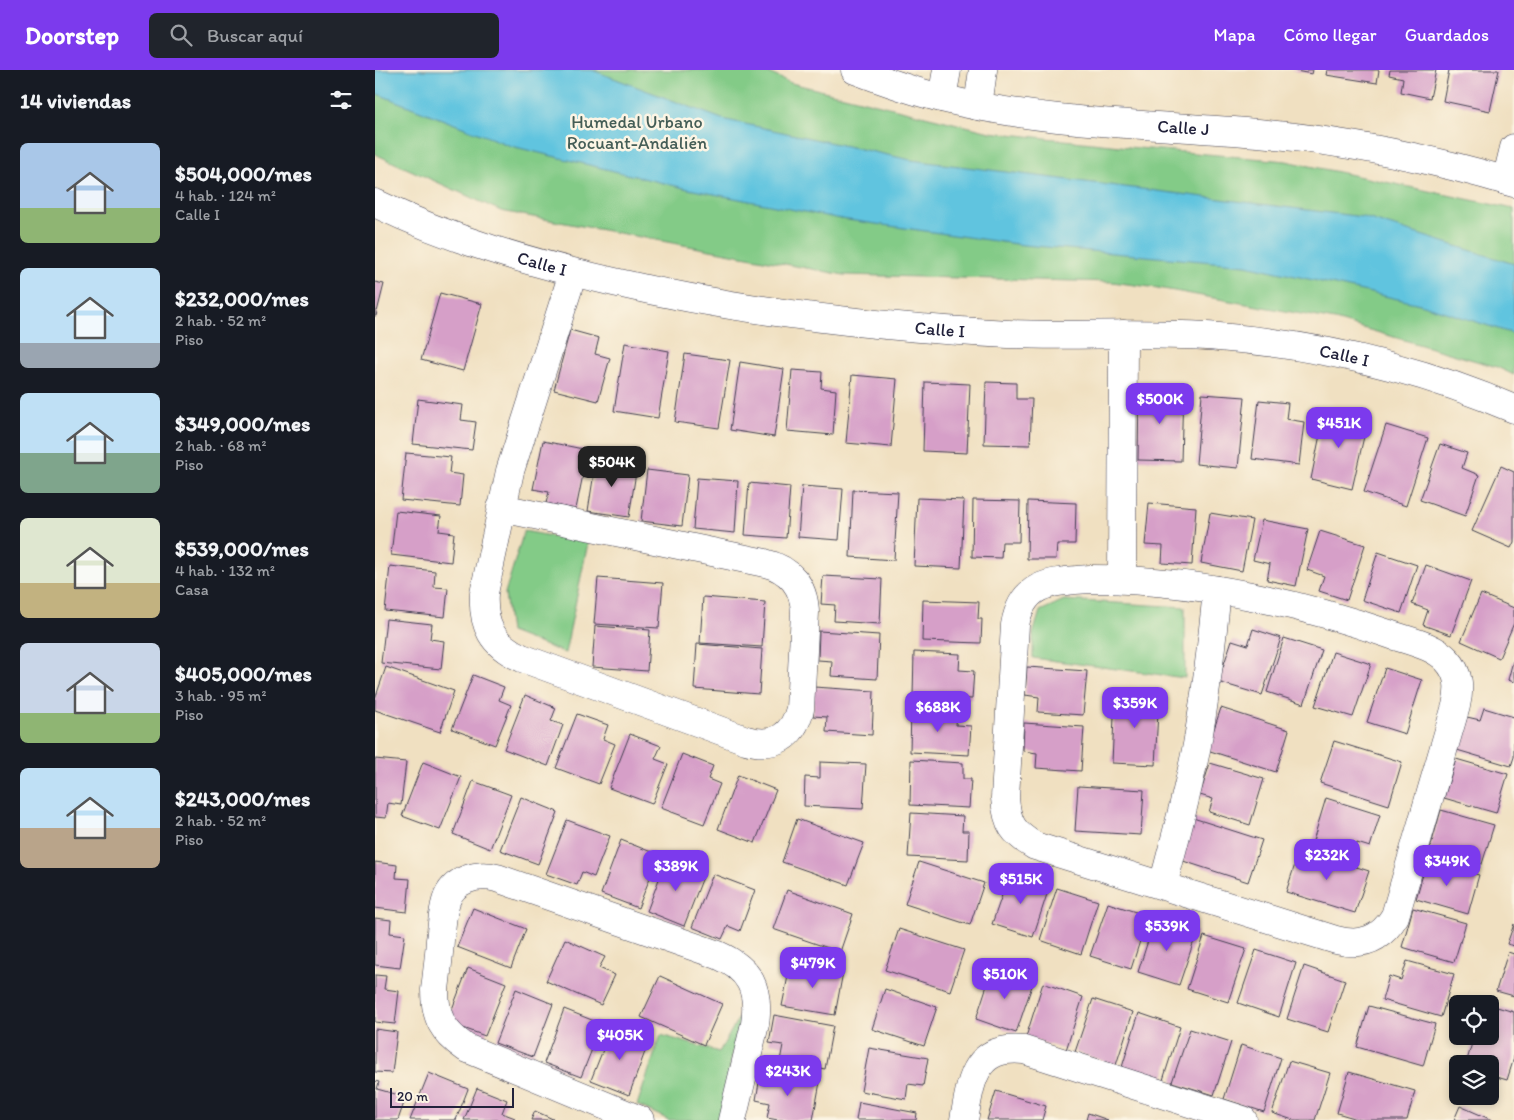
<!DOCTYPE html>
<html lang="es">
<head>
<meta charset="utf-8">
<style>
	:root { --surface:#171b24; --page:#20242c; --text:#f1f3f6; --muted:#9ea1a6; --accent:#7c3aed }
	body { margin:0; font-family:Itim,sans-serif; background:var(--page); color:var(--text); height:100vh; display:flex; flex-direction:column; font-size:19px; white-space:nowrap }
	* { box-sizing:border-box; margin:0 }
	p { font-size:16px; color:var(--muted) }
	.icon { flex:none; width:28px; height:28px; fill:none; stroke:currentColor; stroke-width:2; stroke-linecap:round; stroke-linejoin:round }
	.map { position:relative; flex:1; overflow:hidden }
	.drawer { display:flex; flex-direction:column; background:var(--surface); width:375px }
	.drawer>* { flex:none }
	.tools { position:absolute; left:1074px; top:925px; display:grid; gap:10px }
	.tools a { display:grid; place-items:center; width:50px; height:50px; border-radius:8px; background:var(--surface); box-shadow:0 2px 8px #0003; font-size:25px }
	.scale { position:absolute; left:15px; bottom:12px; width:124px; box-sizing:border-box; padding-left:5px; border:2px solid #22223b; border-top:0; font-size:14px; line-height:18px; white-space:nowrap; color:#22223b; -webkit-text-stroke:4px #fcf5e5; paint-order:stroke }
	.price { position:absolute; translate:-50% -42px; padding:0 11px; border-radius:10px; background:var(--accent); color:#fff; font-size:16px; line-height:32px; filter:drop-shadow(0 1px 2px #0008) }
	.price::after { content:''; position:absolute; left:50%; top:30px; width:15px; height:11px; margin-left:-8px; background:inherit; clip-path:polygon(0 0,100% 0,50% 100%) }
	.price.current { background:#222; color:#fff }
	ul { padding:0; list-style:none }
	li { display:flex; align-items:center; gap:15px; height:125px; padding:0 20px }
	li span { display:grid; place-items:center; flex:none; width:140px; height:100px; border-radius:8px; color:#555 }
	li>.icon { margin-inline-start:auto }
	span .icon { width:60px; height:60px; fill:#fffc; stroke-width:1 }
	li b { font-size:21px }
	h2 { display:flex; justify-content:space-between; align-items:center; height:60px; padding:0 20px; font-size:21px }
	header { display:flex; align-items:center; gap:30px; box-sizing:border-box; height:70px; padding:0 25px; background:var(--accent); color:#fff }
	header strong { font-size:24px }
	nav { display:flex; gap:28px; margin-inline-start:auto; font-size:18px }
	.search { width:350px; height:45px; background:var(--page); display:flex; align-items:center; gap:12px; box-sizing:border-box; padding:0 18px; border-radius:8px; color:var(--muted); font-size:19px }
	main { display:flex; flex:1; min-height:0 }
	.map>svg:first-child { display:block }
</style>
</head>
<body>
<header>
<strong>Doorstep</strong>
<div class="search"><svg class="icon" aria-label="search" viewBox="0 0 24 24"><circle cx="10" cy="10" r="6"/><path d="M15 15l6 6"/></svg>Buscar aquí</div>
<nav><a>Mapa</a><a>Cómo llegar</a><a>Guardados</a></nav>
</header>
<main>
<section class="drawer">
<h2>14 viviendas<svg class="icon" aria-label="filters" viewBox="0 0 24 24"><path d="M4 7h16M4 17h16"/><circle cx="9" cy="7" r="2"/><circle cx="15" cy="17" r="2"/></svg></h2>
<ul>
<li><span style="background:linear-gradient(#a9c7e8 65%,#8fb573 0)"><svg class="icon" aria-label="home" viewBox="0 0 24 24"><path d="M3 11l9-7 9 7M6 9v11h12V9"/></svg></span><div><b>$504,000/mes</b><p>4 hab. · 124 m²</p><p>Calle I</p></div></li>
<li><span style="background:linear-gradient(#bfe0f5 75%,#9aa5b1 0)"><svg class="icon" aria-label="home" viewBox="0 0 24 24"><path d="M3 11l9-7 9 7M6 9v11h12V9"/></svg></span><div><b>$232,000/mes</b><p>2 hab. · 52 m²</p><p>Piso</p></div></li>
<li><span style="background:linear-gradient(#bfe0f5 60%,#7fa58c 0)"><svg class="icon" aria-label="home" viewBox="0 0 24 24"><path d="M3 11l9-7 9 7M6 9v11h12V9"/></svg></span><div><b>$349,000/mes</b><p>2 hab. · 68 m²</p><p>Piso</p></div></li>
<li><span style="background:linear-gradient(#dfe7d0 65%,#c2b280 0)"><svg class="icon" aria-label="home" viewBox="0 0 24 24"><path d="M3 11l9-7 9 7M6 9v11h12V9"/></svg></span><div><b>$539,000/mes</b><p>4 hab. · 132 m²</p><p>Casa</p></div></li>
<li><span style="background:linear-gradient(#c9d6e8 70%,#8fb573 0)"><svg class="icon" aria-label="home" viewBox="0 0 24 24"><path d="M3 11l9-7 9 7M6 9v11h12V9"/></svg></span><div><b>$405,000/mes</b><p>3 hab. · 95 m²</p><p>Piso</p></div></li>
<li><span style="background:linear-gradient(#bfe0f5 60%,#b9a48a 0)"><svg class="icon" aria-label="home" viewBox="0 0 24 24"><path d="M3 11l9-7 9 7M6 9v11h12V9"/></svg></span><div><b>$243,000/mes</b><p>2 hab. · 52 m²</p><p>Piso</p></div></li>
</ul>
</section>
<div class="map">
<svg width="1139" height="1050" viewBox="0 0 1139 1050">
	<rect width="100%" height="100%" fill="#fcf5e5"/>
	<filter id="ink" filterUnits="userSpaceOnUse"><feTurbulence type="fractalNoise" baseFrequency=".02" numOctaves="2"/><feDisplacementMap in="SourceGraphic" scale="10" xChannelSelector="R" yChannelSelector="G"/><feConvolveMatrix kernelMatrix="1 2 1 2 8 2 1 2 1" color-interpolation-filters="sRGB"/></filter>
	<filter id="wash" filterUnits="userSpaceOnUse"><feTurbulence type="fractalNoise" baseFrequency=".0096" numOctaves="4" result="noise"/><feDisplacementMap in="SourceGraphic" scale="20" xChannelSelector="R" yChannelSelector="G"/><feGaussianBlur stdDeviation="1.12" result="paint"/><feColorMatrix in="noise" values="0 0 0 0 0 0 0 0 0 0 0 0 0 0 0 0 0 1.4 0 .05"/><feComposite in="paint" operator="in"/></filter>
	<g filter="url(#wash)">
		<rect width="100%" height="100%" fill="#f0e0c1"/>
		<g fill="#83cb87" stroke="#527661">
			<polygon points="0,0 387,0 416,13 615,62 763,78 911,91 1139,139 1139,305 1122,297 960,250 783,218 737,212 469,205 126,141 0,84"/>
			<polygon points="149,461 213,473 190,583 135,562 130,523"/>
			<polygon points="689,530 810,537 810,608 658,588 658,564 665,541"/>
			<polygon points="366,944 344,1050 294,1050 262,1035 286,965 344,982"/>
		</g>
		<polygon fill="#61c4df" stroke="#42738d" points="0,0 217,0 347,49 536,90 988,147 1139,194 1139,264 1045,234 871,195 648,175 466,149 313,119 136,76 0,23"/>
		<g id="blocks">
			<g fill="#d69fc8">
				<polygon points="915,0 938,0 937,4"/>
				<polygon points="952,0 1004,0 1002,13 951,5"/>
				<polygon points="1015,0 1061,0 1055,28 1026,22 1028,8 1014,5"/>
				<polygon points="1074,0 1124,0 1115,41 1068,31"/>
				<polygon points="0,212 9,214 1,246 0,246"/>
				<polygon points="65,223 107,234 88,301 46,290"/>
				<polygon points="195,260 224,268 220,284 235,288 223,331 179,320"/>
				<polygon points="250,273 294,281 283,348 239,341"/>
				<polygon points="310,284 355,290 344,358 300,352"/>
				<polygon points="365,292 409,299 399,367 355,360"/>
				<polygon points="417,300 447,302 446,318 461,320 458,365 412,361"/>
				<polygon points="477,305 522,309 516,377 471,373"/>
				<polygon points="550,312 595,314 592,383 548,381"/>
				<polygon points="611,312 641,313 641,329 657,329 655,375 609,374"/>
				<polygon points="764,319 808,320 806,391 763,390"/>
				<polygon points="827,324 870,327 863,398 821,394"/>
				<polygon points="43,329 88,335 86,350 101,352 97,380 38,374"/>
				<polygon points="884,330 913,333 911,349 929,352 924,395 877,389"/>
				<polygon points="950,340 993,349 977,419 936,409"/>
				<polygon points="1011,355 1053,368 1031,436 989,422"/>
				<polygon points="168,371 213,380 201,439 171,433 174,422 158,419"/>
				<polygon points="1065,374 1092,383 1087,398 1104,405 1090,446 1045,430"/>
				<polygon points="31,383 76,387 74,403 88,405 85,436 26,430"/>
				<polygon points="221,390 262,396 254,447 213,441"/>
				<polygon points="1126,396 1139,402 1139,472 1136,478 1097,461"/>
				<polygon points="272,400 313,405 307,456 266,451"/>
				<polygon points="322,408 363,411 360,463 318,459"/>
				<polygon points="374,413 415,417 411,468 370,465"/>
				<polygon points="427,416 468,419 464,470 423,467"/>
				<polygon points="478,420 523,422 519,490 475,487"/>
				<polygon points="542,428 589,430 586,498 539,496"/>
				<polygon points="598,430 645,431 644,472 627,472 626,488 597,487"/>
				<polygon points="653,431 701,433 700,474 682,474 681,489 652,489"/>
				<polygon points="774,433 821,437 817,495 787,493 788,476 770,475"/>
				<polygon points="21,441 66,446 64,461 79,463 76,492 16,485"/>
				<polygon points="835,443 877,450 867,501 826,493"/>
				<polygon points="887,450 933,459 921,516 892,510 895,494 878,490"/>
				<polygon points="945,461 990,475 972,530 944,521 949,506 932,500"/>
				<polygon points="1003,482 1042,495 1026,543 987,530"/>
				<polygon points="1051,495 1096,511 1076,565 1048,555 1053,540 1037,534"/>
				<polygon points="15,496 60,501 59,517 73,518 70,547 10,541"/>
				<polygon points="448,506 507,509 505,554 459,551 460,535 446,534"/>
				<polygon points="223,508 288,513 284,558 219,554"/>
				<polygon points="1106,524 1139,538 1139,553 1124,588 1086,571"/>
				<polygon points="328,527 390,532 387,577 325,573"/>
				<polygon points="548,530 604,532 603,549 607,549 606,573 547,571"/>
				<polygon points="11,549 57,554 55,569 69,571 66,599 6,593"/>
				<polygon points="220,556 275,560 272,601 217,597"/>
				<polygon points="878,559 906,568 887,625 843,612 857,570 873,575"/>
				<polygon points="444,561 504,565 502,609 456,606 457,591 443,590"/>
				<polygon points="909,568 947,580 929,634 892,622"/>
				<polygon points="322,574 387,579 384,624 319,619"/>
				<polygon points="539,582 585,584 584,600 599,601 597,629 538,627"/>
				<polygon points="958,582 996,594 978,647 940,636"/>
				<polygon points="1138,591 1139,592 1139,612 1133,610"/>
				<polygon points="11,597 79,621 65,662 0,640 0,629"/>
				<polygon points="652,597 712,601 708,645 663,642 664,627 650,625"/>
				<polygon points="1010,598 1047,610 1030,664 992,652"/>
				<polygon points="98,605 129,617 124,630 136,635 120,675 77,659"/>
				<polygon points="439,617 499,621 497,665 451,662 452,647 438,646"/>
				<polygon points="740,623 784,625 780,695 737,693"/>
				<polygon points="150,625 181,638 176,651 188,655 173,696 129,679"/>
				<polygon points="536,638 582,640 581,655 596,656 594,685 535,682"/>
				<polygon points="846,638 914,660 901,702 832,680"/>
				<polygon points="1109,638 1139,647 1139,687 1136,696 1082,680 1092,647 1105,650"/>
				<polygon points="202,644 233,655 228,669 240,674 224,714 181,698"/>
				<polygon points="649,653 709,657 706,701 661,698 662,683 648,681"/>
				<polygon points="255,664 286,676 280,689 293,694 277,734 234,718"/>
				<polygon points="959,671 1027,692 1014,735 945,713"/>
				<polygon points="307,684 338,696 333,709 345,714 329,754 286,738"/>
				<polygon points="0,689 31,692 26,735 13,733 11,748 0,747"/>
				<polygon points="1081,689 1133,704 1121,743 1069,728"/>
				<polygon points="536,690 588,693 588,709 596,709 594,738 535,735"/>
				<polygon points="48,692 86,707 65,760 27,746"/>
				<polygon points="445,692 491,694 488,739 429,736 430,707 445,708"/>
				<polygon points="835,693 889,709 875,755 834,742 838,729 825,725"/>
				<polygon points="363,705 401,720 380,773 343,759"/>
				<polygon points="98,711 136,725 115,779 78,764"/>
				<polygon points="703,716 769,720 766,765 700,761"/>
				<polygon points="146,727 183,742 163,794 125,780"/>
				<polygon points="951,728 1005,745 995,777 982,773 978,787 937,774"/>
				<polygon points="1066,740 1119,755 1107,794 1055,779"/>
				<polygon points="536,743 588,746 587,761 594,761 593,790 533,787"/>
				<polygon points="818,748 887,770 873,812 805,790"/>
				<polygon points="422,749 489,773 473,815 407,792"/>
				<polygon points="192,750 235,766 219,807 207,802 202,815 171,804"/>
				<polygon points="246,770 284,785 263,838 226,824"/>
				<polygon points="925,779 994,801 980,843 911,822"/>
				<polygon points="292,788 330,802 309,856 272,841"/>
				<polygon points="1052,790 1104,805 1093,844 1041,829"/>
				<polygon points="0,792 22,795 21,808 35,809 32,842 0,838"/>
				<polygon points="544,792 609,813 595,855 530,834"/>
				<polygon points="635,802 675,815 658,867 617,854"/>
				<polygon points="338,804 380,820 365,861 353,856 347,869 317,857"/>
				<polygon points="682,818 723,831 706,884 665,870"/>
				<polygon points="412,820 478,844 465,882 398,859"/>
				<polygon points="733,833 773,846 756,899 715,886"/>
				<polygon points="98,838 151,859 136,898 82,877"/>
				<polygon points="1038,838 1091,853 1079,892 1027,877"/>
				<polygon points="0,848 16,850 15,863 30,865 25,898 0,895"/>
				<polygon points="780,849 822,862 804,915 763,902"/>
				<polygon points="1139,854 1139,876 1132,874"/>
				<polygon points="524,859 589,880 575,921 510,900"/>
				<polygon points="829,866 871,879 853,932 812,919"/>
				<polygon points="190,869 230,887 224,898 240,905 226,935 171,911"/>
				<polygon points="881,880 921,893 904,947 863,933"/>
				<polygon points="1133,882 1139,884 1139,926 1121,921"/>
				<polygon points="416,891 468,902 460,945 407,936"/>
				<polygon points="1032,891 1079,904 1066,947 1007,930 1014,906 1026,910"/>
				<polygon points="929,896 970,910 953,962 912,949"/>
				<polygon points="618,897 659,910 641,963 601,949"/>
				<polygon points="93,898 131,913 110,966 72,952"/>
				<polygon points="0,905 11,906 9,919 24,921 20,954 0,952"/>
				<polygon points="285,906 347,934 329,975 266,947"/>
				<polygon points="668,913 708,927 691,980 651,967"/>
				<polygon points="141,919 178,934 158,987 120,973"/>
				<polygon points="510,919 562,937 549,976 497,959"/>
				<polygon points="718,929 758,942 741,995 700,982"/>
				<polygon points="1115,935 1139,942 1139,988 1132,1010 1115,1005 1115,994 1091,994 1099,966 1115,966"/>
				<polygon points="994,936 1060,954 1048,996 982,977"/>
				<polygon points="189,939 227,954 206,1007 169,993"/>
				<polygon points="764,943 805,957 788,1010 747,997"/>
				<polygon points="399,945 458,956 450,999 405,991 408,975 394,973"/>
				<polygon points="237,957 274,971 254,1025 216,1010"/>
				<polygon points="0,959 22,962 17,1003 0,1002"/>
				<polygon points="815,959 856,972 839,1025 797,1012"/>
				<polygon points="866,975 906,988 889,1042 849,1029"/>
				<polygon points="494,978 553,988 548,1016 533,1014 531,1029 486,1021"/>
				<polygon points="914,991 955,1003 940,1050 918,1050 897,1043"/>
				<polygon points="386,1001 445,1012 438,1050 403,1050 392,1048 395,1033 381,1030"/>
				<polygon points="974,1002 1040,1021 1032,1050 986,1050 962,1043"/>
				<polygon points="54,1003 93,1019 81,1050 35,1050"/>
				<polygon points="0,1011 4,1012 2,1019 31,1027 23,1050 0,1050"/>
				<polygon points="102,1018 132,1030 127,1043 140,1048 139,1050 89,1050"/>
				<polygon points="621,1021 671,1036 667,1050 612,1050"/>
				<polygon points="484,1032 542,1043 541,1050 481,1050"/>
				<polygon points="1085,1036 1117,1050 1079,1050"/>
				<polygon points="160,1041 180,1050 156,1050"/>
				<polygon points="713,1043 733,1050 711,1050"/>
			</g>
		</g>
	</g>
	<g filter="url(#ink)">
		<use href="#blocks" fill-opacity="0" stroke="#413e4f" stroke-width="1"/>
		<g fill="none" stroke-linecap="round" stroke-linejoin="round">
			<g stroke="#413e4f" stroke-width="29">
				<g id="minor">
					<path id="s1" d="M480 0C509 11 537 21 566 28 670 54 777 54 883 63 969 71 1056 88 1139 113"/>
					<polyline points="567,28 572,0"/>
					<polyline points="603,36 608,0"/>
					<polyline points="1131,111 1139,78"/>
					<path id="s2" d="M0 133C76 170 157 193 239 212 368 242 501 257 633 264 703 267 774 261 844 267 945 275 1046 299 1139 339"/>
					<path d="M126 438 390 493C415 499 429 516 430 542L425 639C418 667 399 678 371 670L147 588C117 575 107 555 109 523L135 401 198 203"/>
					<path d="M715 509C816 509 918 531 1014 564 1033 571 1058 575 1072 590 1085 604 1085 619 1081 636L1020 846C1006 869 988 877 961 870L660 776C638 763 632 754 630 728L640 555C648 511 677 512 715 509Z"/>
					<polyline points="747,509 748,264"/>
					<path d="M788 815C800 769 813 722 822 675 831 624 837 572 842 520"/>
					<path d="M265 1050 91 978C68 962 60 948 60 920 62 903 64 887 65 870 67 857 67 844 71 831 78 809 102 803 122 808L343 885C375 899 385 919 380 954L357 1050"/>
					<path d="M589 1050C596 1011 599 975 649 980L868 1050"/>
				</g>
			</g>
			<use href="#minor" stroke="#fff" stroke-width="28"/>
		</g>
	</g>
	<g text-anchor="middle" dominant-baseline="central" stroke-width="5" stroke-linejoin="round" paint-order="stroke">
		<g font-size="18" fill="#445d56" stroke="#fcf5e5">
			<text x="262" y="52">Humedal Urbano<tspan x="262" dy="21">Rocuant-Andalién</tspan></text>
		</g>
		<g font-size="18" fill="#22223b" stroke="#fcf5e5">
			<text stroke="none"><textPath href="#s1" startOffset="335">Calle J</textPath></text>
			<text stroke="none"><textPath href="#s2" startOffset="178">Calle I</textPath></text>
			<text stroke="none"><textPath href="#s2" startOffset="582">Calle I</textPath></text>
			<text stroke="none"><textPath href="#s2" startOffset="988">Calle I</textPath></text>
		</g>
	</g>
</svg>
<div class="tools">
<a><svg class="icon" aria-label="locate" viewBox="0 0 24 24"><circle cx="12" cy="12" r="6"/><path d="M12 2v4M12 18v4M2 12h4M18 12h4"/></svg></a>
<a><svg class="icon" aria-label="layers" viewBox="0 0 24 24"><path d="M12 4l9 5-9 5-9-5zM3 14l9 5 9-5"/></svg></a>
</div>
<div class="scale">20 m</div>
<b class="price" style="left:785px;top:355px">$500K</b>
<b class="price" style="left:964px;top:379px">$451K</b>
<b class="price current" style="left:237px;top:418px">$504K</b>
<b class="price" style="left:760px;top:659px">$359K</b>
<b class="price" style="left:563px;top:663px">$688K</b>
<b class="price" style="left:952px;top:811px">$232K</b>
<b class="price" style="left:1072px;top:817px">$349K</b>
<b class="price" style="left:301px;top:822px">$389K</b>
<b class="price" style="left:646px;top:835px">$515K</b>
<b class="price" style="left:792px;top:882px">$539K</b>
<b class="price" style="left:438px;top:919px">$479K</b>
<b class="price" style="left:630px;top:930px">$510K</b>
<b class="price" style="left:245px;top:991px">$405K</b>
<b class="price" style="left:413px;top:1027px">$243K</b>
</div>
</main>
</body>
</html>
